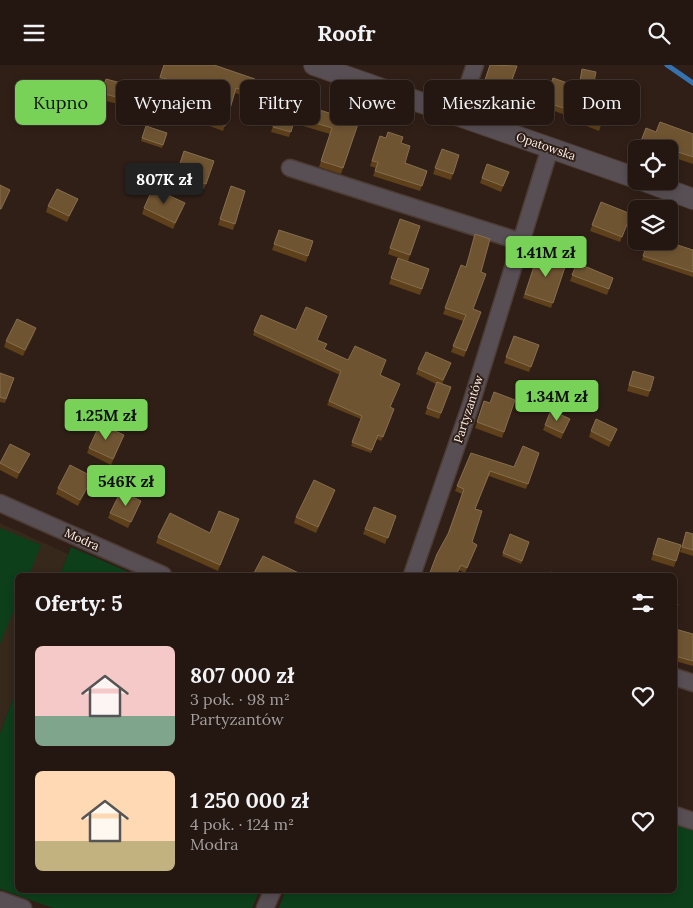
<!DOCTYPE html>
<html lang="pl">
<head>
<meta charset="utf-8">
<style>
	:root { --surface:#241711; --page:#30241f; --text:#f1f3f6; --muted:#a39f9f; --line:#413631; --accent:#78d258 }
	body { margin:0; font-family:Lora,serif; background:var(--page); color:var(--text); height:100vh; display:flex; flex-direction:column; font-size:19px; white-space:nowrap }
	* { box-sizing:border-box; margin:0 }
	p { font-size:16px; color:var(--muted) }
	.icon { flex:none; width:28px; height:28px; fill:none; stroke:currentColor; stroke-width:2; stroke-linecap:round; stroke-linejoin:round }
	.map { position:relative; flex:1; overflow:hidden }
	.panel { position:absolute; left:15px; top:508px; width:662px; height:320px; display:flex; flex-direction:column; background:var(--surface); border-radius:8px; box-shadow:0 2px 8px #0003,0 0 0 1px var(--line) }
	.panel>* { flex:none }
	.banner { position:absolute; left:15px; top:15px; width:664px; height:45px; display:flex; gap:10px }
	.controls { position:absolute; left:628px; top:75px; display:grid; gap:10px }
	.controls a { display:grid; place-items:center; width:50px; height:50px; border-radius:8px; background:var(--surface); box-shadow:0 2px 8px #0003,0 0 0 1px var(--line); font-size:25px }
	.price { position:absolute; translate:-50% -42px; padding:0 11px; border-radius:5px; background:var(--accent); color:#111; font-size:16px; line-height:32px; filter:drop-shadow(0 1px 2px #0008) }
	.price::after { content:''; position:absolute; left:50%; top:30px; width:15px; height:11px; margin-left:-8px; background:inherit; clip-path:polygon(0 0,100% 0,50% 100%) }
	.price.selected { background:#222; color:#fff }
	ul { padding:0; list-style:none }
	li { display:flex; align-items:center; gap:15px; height:125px; padding:0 20px }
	li span { display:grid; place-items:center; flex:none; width:140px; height:100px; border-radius:8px; color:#555 }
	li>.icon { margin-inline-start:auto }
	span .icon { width:60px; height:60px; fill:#fffc; stroke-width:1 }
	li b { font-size:21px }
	h2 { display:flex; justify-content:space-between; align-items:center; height:60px; padding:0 20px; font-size:21px }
	.tag { padding:0 18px; border-radius:8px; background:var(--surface); box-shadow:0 2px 8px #0003,0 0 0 1px var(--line); font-size:18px; line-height:45px }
	.tag.selected { background:var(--accent); color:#111 }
	header { display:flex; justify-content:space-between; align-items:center; height:65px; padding:0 20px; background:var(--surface); font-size:22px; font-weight:800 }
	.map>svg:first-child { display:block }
</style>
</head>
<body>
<header><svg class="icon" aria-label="menu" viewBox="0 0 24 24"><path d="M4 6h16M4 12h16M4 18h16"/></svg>Roofr<svg class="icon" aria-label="search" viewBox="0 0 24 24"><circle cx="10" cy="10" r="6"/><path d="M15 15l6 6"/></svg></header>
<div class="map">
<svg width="693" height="843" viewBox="0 0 693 843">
	<rect width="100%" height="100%" fill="#301f17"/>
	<polygon fill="#36281b" points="0,458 68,489 60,510 18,510 17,623 0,669"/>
	<g fill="#0c3f1a">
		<polygon points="0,463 41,480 29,510 18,510 17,537 0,579"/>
		<polygon points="71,482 135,510 60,510"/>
		<polygon points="17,623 18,825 260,825 252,843 53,843 0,824 0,669"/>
		<polygon points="678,760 693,766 693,843 279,843 286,825 675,825 675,761"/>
	</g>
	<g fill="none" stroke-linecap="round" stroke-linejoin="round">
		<polyline stroke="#3473b0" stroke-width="5" points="667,0 693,18"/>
		<g stroke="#4d3c35" stroke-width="19">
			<g id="minor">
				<polyline points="458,50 475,0"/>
				<polyline points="290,103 522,177"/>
				<polyline points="0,438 163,510"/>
				<polyline points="412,510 470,342 550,83"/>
				<polyline points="675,612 693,618"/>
				<polyline points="675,750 693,756"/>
				<polyline points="0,835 23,843"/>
				<polyline points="265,843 273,825"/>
			</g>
		</g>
		<g stroke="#4d3c35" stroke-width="22">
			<g id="tertiary">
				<polyline points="314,0 636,113"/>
				<polyline points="644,116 693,134"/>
			</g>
		</g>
		<use href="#minor" stroke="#584f54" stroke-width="16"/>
		<use href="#tertiary" stroke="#584f54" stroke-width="20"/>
	</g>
	<g fill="#5e411b">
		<polygon points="164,0 255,14 248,32 235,28 223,66 199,57 207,33 158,17"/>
		<polygon points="490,0 517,1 507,29 483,20"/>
		<polygon points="582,4 591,31 609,38 599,66 579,58 580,55 543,42 553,13 578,22"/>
		<polygon points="106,14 139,38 137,44 99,34"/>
		<polygon points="26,16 58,27 75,52 73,58 17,41"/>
		<polygon points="264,19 290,36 339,51 360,53 341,109 319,102 330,69 293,58 289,72 271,67 277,49 256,41"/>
		<polygon points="146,61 167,68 162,83 141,76"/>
		<polygon points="656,67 693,69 693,99 669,91 669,84 646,84 639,82 641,76"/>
		<polygon points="380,71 401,78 405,98 427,106 420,126 373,111 376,103 370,101"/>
		<polygon points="442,84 459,90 451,115 433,109"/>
		<polygon points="184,86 214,96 204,124 174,114"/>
		<polygon points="487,99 509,107 501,127 480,118"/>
		<polygon points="231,121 245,126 233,165 218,160"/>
		<polygon points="78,134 67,157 46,147 48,141"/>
		<polygon points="601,137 631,149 620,177 590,166"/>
		<polygon points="144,143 183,143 173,164 142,149"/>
		<polygon points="400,154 420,161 408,196 388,189"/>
		<polygon points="279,165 308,191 306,197 272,185"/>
		<polygon points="475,169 481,207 473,244 481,247 464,292 451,287 463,256 443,249 461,200 466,202"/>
		<polygon points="648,176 693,185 693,212 642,195"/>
		<polygon points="539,186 566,199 551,243 523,233"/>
		<polygon points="398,193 429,204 420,230 389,219"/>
		<polygon points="577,198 613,213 607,230 570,216"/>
		<polygon points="261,250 317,275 324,284 380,310 390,342 394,344 381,376 377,374 371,388 351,381 361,354 327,340 340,310 253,270"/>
		<polygon points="34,269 23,291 4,282 6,276"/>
		<polygon points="514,271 539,280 529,307 504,298"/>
		<polygon points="451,298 442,319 451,322 439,354 425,349 436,319 416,309 418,304"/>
		<polygon points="633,306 650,326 648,332 627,326"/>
		<polygon points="0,308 14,313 5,338 0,337"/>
		<polygon points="515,335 502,373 475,363 484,336 490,338"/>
		<polygon points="568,359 561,374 543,365 545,360"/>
		<polygon points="591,366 615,369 609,382 589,372"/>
		<polygon points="124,370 111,400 87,388 89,383"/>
		<polygon points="471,388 514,402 539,388 526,424 489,411 475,444 472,477 477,480 465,508 459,505 448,467 462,429 455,426"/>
		<polygon points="27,394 17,414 0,405 0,398"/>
		<polygon points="91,417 78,441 56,429 58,423"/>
		<polygon points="333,431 316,468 294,458 296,452"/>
		<polygon points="141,436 128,463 108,453 110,448"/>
		<polygon points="374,442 396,451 385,479 363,469"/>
		<polygon points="239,454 218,506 156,478 158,472 210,468"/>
		<polygon points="686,467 693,469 693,491 680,487"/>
		<polygon points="510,469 529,477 521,499 502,491"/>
		<polygon points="656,479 676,496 674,502 651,495"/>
		<polygon points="675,564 693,569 693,601 675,596"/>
	</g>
	<g fill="#442c10">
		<polygon points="36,263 34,269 23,291 25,285"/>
		<polygon points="30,389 27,394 17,414 19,408"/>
		<polygon points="93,412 91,417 78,441 80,435"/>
	</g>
	<g fill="#6f5431" stroke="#856d4e">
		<polygon points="164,0 214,0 255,14 250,27 236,23 225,61 201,52 209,28 160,12"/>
		<polygon points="490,0 517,1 509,23 485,15"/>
		<polygon points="582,4 596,7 591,31 609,38 601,60 581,53 582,49 545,37 553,13 579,22"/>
		<polygon points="106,14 143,24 139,38 101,28"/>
		<polygon points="26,16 58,27 59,22 82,29 75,52 19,36"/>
		<polygon points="264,19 292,30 290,36 339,51 340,47 360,53 343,103 321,96 332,63 295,52 291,67 273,62 279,43 258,35"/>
		<polygon points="660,57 693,69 693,92 669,84 666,84 641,76 646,63 656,67"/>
		<polygon points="146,61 167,68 163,80 142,73"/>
		<polygon points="388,67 403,72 401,78 410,81 405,98 427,106 422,121 375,106 378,97 372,96 380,71 386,73"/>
		<polygon points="442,84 459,90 453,109 435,103"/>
		<polygon points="184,86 214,96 206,119 177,108"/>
		<polygon points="487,99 509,107 503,121 482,113"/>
		<polygon points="0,120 10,125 1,144 0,144"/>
		<polygon points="231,121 245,126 235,159 220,154"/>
		<polygon points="153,123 185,138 175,158 144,143"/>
		<polygon points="57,124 78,134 69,151 48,141"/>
		<polygon points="601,137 631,149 622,172 592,160"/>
		<polygon points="400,154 420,161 410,190 390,183"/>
		<polygon points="279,165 313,176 308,191 274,179"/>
		<polygon points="475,169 490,174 481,207 486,209 473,244 481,247 466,286 453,281 466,250 445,243 461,200 466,202"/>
		<polygon points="648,176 665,176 693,185 693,207 643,191"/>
		<polygon points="539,186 566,199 553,238 525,229"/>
		<polygon points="398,193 429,204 422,224 391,213"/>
		<polygon points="577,198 613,213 609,224 572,210"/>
		<polygon points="306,242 327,251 317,275 327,279 324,284 348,295 355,281 386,295 380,310 400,319 390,342 394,344 383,372 378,370 372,385 352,377 362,351 329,336 341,306 254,266 261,250 296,265"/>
		<polygon points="17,254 36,263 25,285 6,276"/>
		<polygon points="514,271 539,280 531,302 506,292"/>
		<polygon points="426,287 451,298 443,315 418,304"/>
		<polygon points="633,306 654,312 650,326 629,320"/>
		<polygon points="0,308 14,313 6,334 0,332"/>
		<polygon points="437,317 451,322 441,348 427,343"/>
		<polygon points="494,327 515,335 504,367 477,357 484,336 490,338"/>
		<polygon points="551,345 570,354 563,368 545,360"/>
		<polygon points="596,354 617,364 611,376 591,366"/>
		<polygon points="100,359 124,370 113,394 89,383"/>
		<polygon points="10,379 30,389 19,408 0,398"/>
		<polygon points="523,381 539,388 528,419 490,406 475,444 482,446 472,477 477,480 467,503 461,500 456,510 429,510 437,489 449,467 464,424 457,421 471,388 514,402"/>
		<polygon points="70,400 93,412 80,435 58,423"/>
		<polygon points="314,415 335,425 318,462 296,452"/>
		<polygon points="121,426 141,436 131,457 110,448"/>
		<polygon points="374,442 396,451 388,473 365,464"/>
		<polygon points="219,446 239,454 220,500 158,472 170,448 210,468"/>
		<polygon points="686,467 693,469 693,485 682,482"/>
		<polygon points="510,469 529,477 522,496 503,488"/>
		<polygon points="658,473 681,480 676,496 653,489"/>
		<polygon points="263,491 303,510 258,510 254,508"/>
		<polygon points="550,507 558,510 549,510"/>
		<polygon points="675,538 678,539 675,549"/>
		<polygon points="675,564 693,569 693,596 675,591"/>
	</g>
	<g text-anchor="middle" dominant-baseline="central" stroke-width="4" stroke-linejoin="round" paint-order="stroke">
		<g font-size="12" fill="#fdf1ec" stroke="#301f17">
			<text transform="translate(546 81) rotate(19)">Opatowska</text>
			<text transform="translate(468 344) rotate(-72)">Partyzantów</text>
			<text transform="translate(82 474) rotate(24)">Modra</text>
		</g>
	</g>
</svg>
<div class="controls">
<a><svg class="icon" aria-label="locate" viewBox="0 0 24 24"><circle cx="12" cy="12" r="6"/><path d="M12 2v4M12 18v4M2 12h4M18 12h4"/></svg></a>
<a><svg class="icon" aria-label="layers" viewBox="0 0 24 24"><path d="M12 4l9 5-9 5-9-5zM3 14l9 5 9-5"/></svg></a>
</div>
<b class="price selected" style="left:164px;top:140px">807K zł</b>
<b class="price" style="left:546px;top:213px">1.41M zł</b>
<b class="price" style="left:557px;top:357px">1.34M zł</b>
<b class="price" style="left:106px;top:376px">1.25M zł</b>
<b class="price" style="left:126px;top:442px">546K zł</b>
<div class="banner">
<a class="tag selected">Kupno</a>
<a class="tag">Wynajem</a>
<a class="tag">Filtry</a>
<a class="tag">Nowe</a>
<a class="tag">Mieszkanie</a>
<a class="tag">Dom</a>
</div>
<section class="panel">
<h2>Oferty: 5<svg class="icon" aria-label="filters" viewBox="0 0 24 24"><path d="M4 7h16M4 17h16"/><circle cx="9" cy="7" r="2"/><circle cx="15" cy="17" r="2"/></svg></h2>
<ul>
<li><span style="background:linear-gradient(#f6c9c9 70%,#7fa58c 0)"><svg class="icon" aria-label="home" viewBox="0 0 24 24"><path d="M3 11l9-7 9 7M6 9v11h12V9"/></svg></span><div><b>807 000 zł</b><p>3 pok. · 98 m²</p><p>Partyzantów</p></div><svg class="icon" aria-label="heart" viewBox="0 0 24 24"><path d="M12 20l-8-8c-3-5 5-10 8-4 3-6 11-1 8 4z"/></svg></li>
<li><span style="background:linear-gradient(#ffd9b3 70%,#c2b280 0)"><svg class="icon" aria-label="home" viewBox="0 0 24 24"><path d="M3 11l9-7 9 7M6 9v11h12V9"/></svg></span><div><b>1 250 000 zł</b><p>4 pok. · 124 m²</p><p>Modra</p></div><svg class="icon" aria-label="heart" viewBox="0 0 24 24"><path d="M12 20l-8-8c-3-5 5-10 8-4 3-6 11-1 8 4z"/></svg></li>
</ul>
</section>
</div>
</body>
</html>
